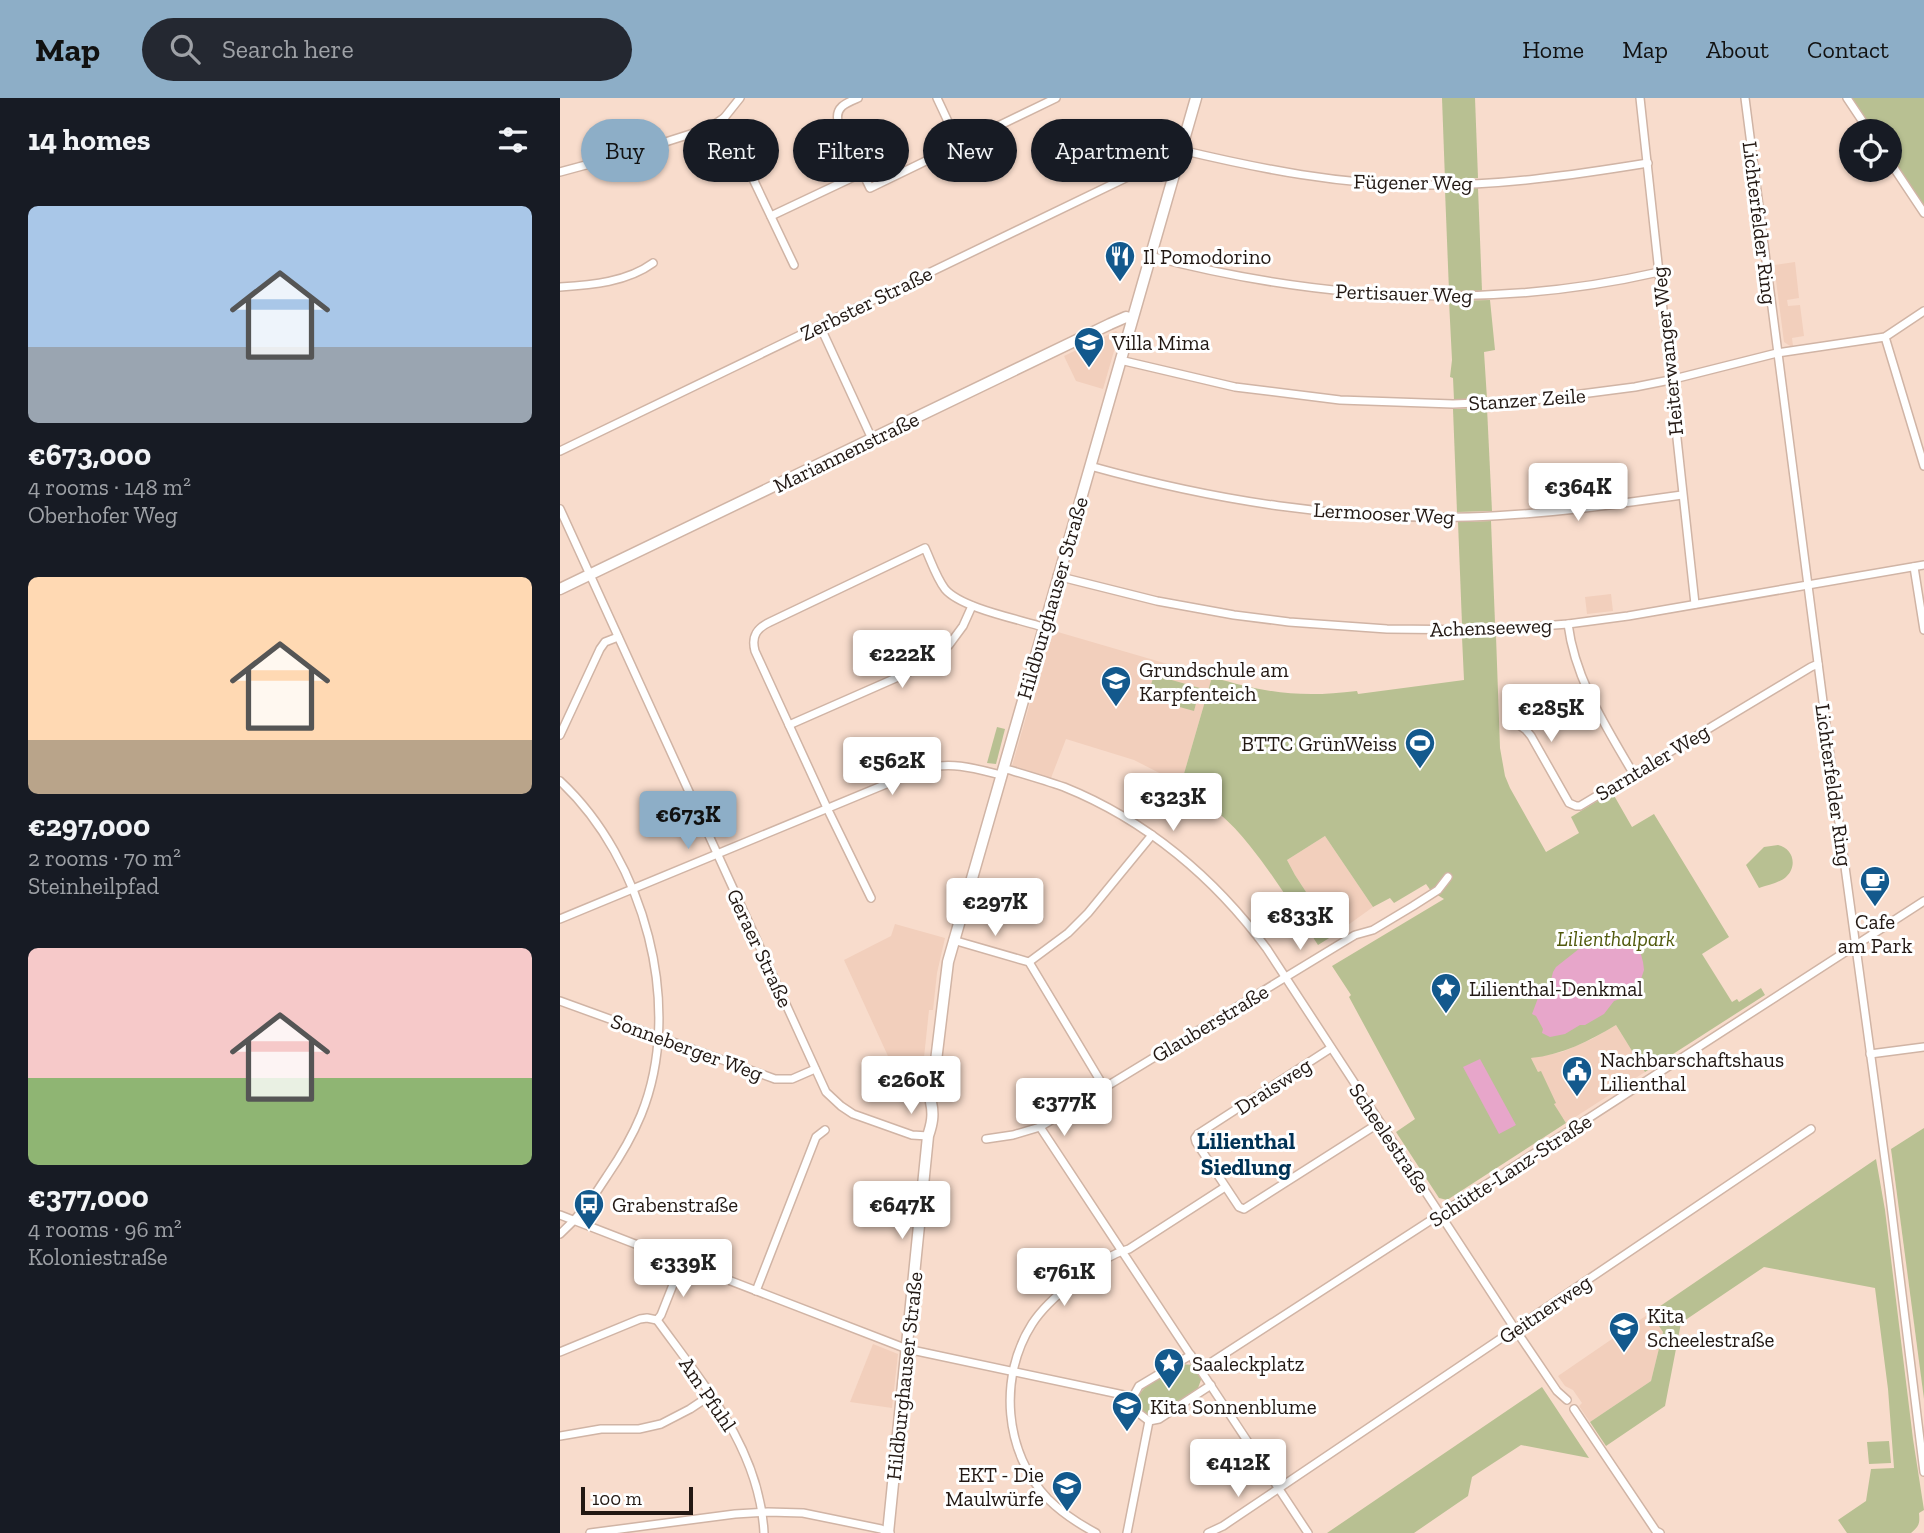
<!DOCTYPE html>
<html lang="en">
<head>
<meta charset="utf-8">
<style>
	:root { --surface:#171b24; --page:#242831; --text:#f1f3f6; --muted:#9ea1a6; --accent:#8daec7 }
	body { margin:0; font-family:"Zilla Slab",serif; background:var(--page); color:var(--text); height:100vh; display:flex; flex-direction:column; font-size:26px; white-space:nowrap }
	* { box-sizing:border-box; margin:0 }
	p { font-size:23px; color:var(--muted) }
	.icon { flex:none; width:38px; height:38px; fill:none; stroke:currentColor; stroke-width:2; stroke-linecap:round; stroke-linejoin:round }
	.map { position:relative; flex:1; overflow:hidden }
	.side { display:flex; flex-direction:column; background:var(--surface); width:560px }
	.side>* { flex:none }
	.guide { position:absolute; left:21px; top:21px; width:665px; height:63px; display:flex; gap:14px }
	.tools { position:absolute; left:1279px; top:21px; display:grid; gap:14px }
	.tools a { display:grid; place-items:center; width:63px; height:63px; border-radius:50%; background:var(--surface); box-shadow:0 2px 5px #0004; font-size:35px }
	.scale { position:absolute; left:21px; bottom:18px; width:112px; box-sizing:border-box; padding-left:7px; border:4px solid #221813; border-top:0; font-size:19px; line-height:24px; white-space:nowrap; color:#221813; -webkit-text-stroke:5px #fff; paint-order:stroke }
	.price { position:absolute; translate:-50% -60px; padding:0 16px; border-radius:7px; background:#fff; color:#222; font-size:23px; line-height:46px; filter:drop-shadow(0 2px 4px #0008) }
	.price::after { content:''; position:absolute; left:50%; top:42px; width:21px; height:16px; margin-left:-10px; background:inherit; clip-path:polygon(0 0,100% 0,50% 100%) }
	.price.on { background:var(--accent); color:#111 }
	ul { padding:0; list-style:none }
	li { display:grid; align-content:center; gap:14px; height:371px; padding:0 28px }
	li span { display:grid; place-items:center; height:217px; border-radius:10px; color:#555 }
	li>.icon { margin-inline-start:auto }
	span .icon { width:126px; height:126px; fill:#fffc; stroke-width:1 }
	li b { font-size:30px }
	h2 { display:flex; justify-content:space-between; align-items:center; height:84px; padding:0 28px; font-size:30px }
	.pill { padding:0 24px; border-radius:32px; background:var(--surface); box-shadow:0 2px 5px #0004; font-size:24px; line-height:63px }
	.pill.on { background:var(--accent); color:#111 }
	header { display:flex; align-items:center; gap:42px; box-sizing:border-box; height:98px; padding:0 35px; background:var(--accent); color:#111 }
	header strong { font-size:33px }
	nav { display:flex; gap:38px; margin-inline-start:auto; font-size:24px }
	.search { width:490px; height:63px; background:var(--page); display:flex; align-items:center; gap:18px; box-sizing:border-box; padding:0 24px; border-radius:38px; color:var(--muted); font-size:26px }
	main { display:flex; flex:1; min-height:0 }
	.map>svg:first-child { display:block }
</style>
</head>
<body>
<header>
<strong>Map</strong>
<div class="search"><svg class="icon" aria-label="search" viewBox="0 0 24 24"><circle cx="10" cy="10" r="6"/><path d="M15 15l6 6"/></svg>Search here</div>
<nav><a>Home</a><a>Map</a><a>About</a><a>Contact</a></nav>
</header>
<main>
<section class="side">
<h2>14 homes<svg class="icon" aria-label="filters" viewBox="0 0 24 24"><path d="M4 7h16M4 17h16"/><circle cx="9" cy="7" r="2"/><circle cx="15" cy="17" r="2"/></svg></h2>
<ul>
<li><span style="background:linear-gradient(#a9c7e8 65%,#9aa5b1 0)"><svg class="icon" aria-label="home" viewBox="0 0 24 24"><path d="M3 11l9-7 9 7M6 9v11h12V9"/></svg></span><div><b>€673,000</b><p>4 rooms · 148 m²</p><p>Oberhofer Weg</p></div></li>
<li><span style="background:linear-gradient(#ffd9b3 75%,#b9a48a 0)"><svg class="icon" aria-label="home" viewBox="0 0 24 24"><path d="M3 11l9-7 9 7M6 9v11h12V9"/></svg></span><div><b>€297,000</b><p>2 rooms · 70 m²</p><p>Steinheilpfad</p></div></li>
<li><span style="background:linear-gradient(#f6c9c9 60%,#8fb573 0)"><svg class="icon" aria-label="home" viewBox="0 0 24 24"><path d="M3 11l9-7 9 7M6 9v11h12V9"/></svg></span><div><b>€377,000</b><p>4 rooms · 96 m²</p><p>Koloniestraße</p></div></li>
</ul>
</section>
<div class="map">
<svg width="1364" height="1435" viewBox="0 0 1364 1435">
	<rect width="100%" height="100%" fill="#f8dccc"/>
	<g fill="#f2cfbc">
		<polygon points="1235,164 1239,200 1227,202 1228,208 1240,207 1244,238 1232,240 1233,248 1230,248 1224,244 1214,167"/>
		<polygon points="556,233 559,236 543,291 516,283 504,258"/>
		<polygon points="1051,496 1053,513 1027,516 1025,499"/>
		<polygon points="491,532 652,579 621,686 574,662 506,641 491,680 452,668"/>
		<polygon points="765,738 813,809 774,837 735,777 727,762"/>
		<polygon points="335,826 385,840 377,875 373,912 369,912 363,969 352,969 352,975 338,980 284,862 331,838"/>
		<polygon points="1056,927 1085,974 1006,1025 1003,1020 1001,1020 971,960 1002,954 1032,941"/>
		<polygon points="1090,1215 1103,1234 1091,1283 1030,1324 1019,1308 1022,1305 1013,1292 1005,1288 998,1278"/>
		<polygon points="313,1246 338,1256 332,1310 290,1304"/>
	</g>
	<g fill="#b8c092">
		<polygon points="882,0 915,0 918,80 885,82"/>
		<polygon points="1292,0 1364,0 1364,108 1330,57 1330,33 1314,33"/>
		<polygon points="918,90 922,193 889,193 885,92"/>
		<polygon points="930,202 935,252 924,254 927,301 894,302 893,280 890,279 892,262 889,203"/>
		<polygon points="927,310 932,413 897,414 893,311"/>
		<polygon points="931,423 935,525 902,526 898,424"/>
		<path d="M936 538 940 650 945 678 950 690 986 754 1019 735 1011 719 1052 694 1072 729 1094 716 1169 839 1142 856 1172 904 1177 901 1179 904 1201 890 1205 897 1085 974 1056 927C1029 943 1002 957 971 960L978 974 981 973 996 1005 994 1006 1006 1025 887 1102 879 1100 836 1034 855 1021 789 899 791 897 772 868 884 801 871 793 866 786 834 805 830 800 813 809 765 738 727 762 735 777 774 837 758 847C736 814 715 779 690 748 671 723 647 704 621 686L652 579C706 595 740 600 797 593L798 596 904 582 902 539Z"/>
		<polygon points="594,577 640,590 634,613 587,600"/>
		<polygon points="437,629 445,631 436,666 427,665"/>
		<path d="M1218 747C1233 750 1238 768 1226 779 1219 785 1208 787 1199 790L1186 767 1204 749Z"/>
		<polygon points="1364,1030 1364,1301 1331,1051"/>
		<path d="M1316 1061 1325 1112 1353 1341 1364 1412 1359 1415C1360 1426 1359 1428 1351 1435H1287L1278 1422 1306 1403 1311 1371 1334 1370 1328 1291 1315 1190 1204 1169 1121 1225 1105 1308 1046 1348 1030 1324 1091 1283 1103 1234 1090 1215Z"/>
		<path d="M620 1266 634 1267 642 1279 637 1293 597 1318C591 1318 586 1318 582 1313 564 1294 607 1275 620 1266Z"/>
		<polygon points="982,1289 1029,1360 961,1347 912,1379 908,1398 854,1435 767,1435"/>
		<polygon points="1329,1343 1331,1365 1309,1366 1307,1344"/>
	</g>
	<g fill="#e7a6ca">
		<polygon points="1051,839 1072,845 1079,849 1083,864 1084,872 1081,881 1068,889 1060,901 1054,903 1044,916 1025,927 1020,927 1005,936 990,939 982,935 983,931 976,918 972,916 981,892 990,886 993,874 996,869 1029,843"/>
		<polygon points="920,961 956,1027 939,1036 903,969"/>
	</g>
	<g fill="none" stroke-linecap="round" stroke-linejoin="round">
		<g stroke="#d0b4a5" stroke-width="10">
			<g id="street">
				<path d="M298 0C286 5 275 9 278 23L310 90 496 0"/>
				<polyline points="377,0 399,47"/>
				<polyline points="1080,0 1135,506"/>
				<polyline points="1185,0 1273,681 1329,1091 1364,1374"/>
				<polyline points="1287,0 1309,33"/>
				<polyline points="164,20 234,167"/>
				<path d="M621 52C701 71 781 87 864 87 939 88 1014 77 1088 65"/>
				<polyline points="1330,64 1364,115"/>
				<polyline points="0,74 74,54 140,33 152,28 164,20 180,0"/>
				<polyline points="211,118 302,75"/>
				<path d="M590 158C758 202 929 213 1099 174"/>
				<path d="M0 189C32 187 67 184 93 165"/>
				<polyline points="260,228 312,341"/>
				<polyline points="1325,239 1364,368"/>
				<polyline points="560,262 675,289 780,302 893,306 967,303 1075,289 1110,282 1217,255 1325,239 1364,213"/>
				<polyline points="0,353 580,73 592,69 614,75"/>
				<path d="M530 368C656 403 778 422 909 419 981 417 1051 407 1122 397"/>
				<polyline points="0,411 266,994 281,1008 293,1016 352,1037 368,1038"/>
				<polyline points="1354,469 1364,532"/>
				<polyline points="497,478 597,503 674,517 729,524 827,531 927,532 1008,526 1068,518 1364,467"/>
				<path d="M1008 526C1015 581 1045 627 1073 675"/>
				<polyline points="956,625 966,632 971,638 1009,705 1016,708 1020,708 1251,569 1258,566"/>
				<polyline points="229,627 345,576 369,563 389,547 403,528 412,508"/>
				<polyline points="0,637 40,551 45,544 58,539"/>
				<path d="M443 670C463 676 484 682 504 689 586 722 655 780 707 851L955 1231 997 1293 1007 1302"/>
				<path d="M0 683C84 761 125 909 81 1017 72 1039 60 1059 47 1078 34 1099 19 1119 0 1136"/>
				<path d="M311 800 268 712 195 553C191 538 197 530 210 524L365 450C371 463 376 479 385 491 401 510 458 521 483 529"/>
				<path d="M0 821 365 670C394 664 413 670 441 677"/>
				<polyline points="393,842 469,864 544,989"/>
				<polyline points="469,864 508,835 528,815 592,737"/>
				<polyline points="0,903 215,981 232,981 255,971"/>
				<polyline points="771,950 638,1036 635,1040 636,1044 679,1109 684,1111 819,1025"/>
				<polyline points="1310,956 1364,949"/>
				<polyline points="480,1029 748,1435"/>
				<polyline points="426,1041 453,1037 480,1029 780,846 795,837 813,832 853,808 878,792 888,779"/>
				<polyline points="0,1117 347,1251 573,1299"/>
				<polyline points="196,1193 256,1039 265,1032"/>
				<path d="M97 1222C144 1287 200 1352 204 1435"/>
				<polyline points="97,1222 101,1217 122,1164"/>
				<polyline points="0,1254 80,1221 87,1220 97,1222"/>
				<polyline points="631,1257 579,1288 573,1299 576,1313 589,1323 599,1321 651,1287"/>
				<polyline points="641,1271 1364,803"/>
				<polyline points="1014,1311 1096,1433 1100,1435"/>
				<polyline points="0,1338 41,1331 79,1331 101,1326 130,1311 151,1297"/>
				<polyline points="30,1435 175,1416 208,1414 243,1415 321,1431 330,1435"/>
				<path d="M536 1435C519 1426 502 1415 488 1401 444 1355 438 1279 472 1226 483 1209 498 1196 514 1184 531 1171 549 1156 569 1151L665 1089"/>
				<polyline points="567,1435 589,1323"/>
				<polyline points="648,1435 663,1428 1251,1031"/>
			</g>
		</g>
		<g stroke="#d0b4a5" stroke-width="13">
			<g id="secondary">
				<polyline points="0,491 550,226 566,219 571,221"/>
				<path d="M328 1435 368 1038C372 1026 374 1017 371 1004L388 864 636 0"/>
			</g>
		</g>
		<use href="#street" stroke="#fff" stroke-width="7"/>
		<use href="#secondary" stroke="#fff" stroke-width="10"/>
	</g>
	<defs>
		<g id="restaurant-pin" transform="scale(1.575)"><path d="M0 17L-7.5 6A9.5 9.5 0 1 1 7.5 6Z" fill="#13598d" stroke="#fff"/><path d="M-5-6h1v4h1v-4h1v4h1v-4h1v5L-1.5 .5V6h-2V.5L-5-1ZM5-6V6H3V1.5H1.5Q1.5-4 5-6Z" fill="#fff"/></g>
		<g id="school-pin" transform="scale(1.575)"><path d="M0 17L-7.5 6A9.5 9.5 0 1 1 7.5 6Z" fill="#13598d" stroke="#fff"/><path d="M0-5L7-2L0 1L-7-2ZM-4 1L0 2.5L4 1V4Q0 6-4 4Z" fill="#fff"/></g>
		<g id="stadium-pin" transform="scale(1.575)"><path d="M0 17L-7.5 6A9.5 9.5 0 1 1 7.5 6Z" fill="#13598d" stroke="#fff"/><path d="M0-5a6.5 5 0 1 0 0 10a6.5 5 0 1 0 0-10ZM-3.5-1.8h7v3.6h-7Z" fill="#fff"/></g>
		<g id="cafe-pin" transform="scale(1.575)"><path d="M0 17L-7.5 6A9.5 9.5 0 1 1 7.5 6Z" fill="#13598d" stroke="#fff"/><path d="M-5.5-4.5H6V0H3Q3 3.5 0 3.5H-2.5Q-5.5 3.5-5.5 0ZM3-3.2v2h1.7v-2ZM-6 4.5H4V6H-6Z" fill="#fff"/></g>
		<g id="sight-pin" transform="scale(1.575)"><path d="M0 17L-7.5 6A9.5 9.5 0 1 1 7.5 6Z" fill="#13598d" stroke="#fff"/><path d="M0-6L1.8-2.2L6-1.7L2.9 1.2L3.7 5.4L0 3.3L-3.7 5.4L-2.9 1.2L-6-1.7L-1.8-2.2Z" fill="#fff"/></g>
		<g id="civic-pin" transform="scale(1.575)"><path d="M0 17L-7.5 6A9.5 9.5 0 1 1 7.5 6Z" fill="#13598d" stroke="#fff"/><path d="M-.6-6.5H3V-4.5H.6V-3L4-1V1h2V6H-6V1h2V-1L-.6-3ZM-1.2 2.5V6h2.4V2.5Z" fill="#fff"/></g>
		<g id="bus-pin" transform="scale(1.575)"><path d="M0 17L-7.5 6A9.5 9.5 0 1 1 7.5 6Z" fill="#13598d" stroke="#fff"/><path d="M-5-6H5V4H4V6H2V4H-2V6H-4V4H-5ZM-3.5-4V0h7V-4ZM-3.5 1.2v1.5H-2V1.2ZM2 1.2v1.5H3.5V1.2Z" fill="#fff"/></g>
	</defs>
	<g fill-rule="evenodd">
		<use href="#restaurant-pin" x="560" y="158"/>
		<use href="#school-pin" x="529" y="244"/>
		<use href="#school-pin" x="556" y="583"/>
		<use href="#stadium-pin" x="860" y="645"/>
		<use href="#cafe-pin" x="1315" y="783"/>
		<use href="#sight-pin" x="886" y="890"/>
		<use href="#civic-pin" x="1017" y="973"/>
		<use href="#bus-pin" x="29" y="1106"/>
		<use href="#school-pin" x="1064" y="1229"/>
		<use href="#sight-pin" x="609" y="1265"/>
		<use href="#school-pin" x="567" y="1308"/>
		<use href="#school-pin" x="507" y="1388"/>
	</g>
	<g text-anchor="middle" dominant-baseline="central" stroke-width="6" stroke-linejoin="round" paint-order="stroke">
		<g font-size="21" fill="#221813" stroke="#fff">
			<text transform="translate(853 84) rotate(1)">Fügener Weg</text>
			<text transform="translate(1200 125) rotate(83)">Lichterfelder Ring</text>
			<text transform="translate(844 195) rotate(2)">Pertisauer Weg</text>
			<text transform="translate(306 205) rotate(-26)">Zerbster Straße</text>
			<text transform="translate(1107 253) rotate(-96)">Heiterwanger Weg</text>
			<text transform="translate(967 301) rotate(-4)">Stanzer Zeile</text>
			<text transform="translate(286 354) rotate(-26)">Mariannenstraße</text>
			<text transform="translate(824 415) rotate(3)">Lermooser Weg</text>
			<text transform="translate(492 500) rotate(-74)">Hildburghauser Straße</text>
			<text transform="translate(931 529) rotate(-2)">Achenseeweg</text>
			<text transform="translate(1092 664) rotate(-31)">Sarntaler Weg</text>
			<text transform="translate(1274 687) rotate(82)">Lichterfelder Ring</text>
			<text transform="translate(200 850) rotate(65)">Geraer Straße</text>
			<text transform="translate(650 925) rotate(-31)">Glauberstraße</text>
			<text transform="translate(127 949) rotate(20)">Sonneberger Weg</text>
			<text transform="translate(713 988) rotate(-33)">Draisweg</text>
			<text transform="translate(830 1040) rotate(56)">Scheelestraße</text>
			<text transform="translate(950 1072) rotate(-33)">Schütte-Lanz-Straße</text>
			<text transform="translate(985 1211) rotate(-34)">Geitnerweg</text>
			<text transform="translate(344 1278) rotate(-84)">Hildburghauser Straße</text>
			<text transform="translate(148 1296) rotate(56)">Am Pfuhl</text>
		</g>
		<g font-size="21" fill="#221813" stroke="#fff" text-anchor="start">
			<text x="583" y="158">Il Pomodorino</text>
			<text x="552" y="244">Villa Mima</text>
			<text x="579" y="571">Grundschule am<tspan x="579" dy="24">Karpfenteich</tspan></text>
			<text x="837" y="645" text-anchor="end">BTTC GrünWeiss</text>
			<text x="1315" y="823" text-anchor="middle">Cafe<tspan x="1315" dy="24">am Park</tspan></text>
			<text x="909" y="890">Lilienthal-Denkmal</text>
			<text x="1040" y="961">Nachbarschaftshaus<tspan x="1040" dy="24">Lilienthal</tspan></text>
			<text x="52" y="1106">Grabenstraße</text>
			<text x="1087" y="1217">Kita<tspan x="1087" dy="24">Scheelestraße</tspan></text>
			<text x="632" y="1265">Saaleckplatz</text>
			<text x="590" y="1308">Kita Sonnenblume</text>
			<text x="484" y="1376" text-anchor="end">EKT - Die<tspan x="484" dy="24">Maulwürfe</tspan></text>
		</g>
		<g font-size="21" font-style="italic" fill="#50590c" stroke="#fff">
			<text x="1056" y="840">Lilienthalpark</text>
		</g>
		<g font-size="23" font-weight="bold" fill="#003255" stroke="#fff">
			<text x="686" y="1043">Lilienthal<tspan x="686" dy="26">Siedlung</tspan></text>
		</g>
	</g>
</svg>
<div class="tools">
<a><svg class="icon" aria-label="locate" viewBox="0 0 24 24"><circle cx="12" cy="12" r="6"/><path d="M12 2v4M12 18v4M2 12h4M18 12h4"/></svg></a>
</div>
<div class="scale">100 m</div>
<b class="price" style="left:1018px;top:425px">€364K</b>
<b class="price" style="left:342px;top:592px">€222K</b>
<b class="price" style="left:991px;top:646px">€285K</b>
<b class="price" style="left:332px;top:699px">€562K</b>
<b class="price" style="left:613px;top:735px">€323K</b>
<b class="price on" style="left:128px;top:753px">€673K</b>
<b class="price" style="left:435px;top:840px">€297K</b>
<b class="price" style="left:740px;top:854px">€833K</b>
<b class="price" style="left:351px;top:1018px">€260K</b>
<b class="price" style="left:504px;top:1040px">€377K</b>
<b class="price" style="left:342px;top:1143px">€647K</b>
<b class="price" style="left:123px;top:1201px">€339K</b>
<b class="price" style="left:504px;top:1210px">€761K</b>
<b class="price" style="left:678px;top:1401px">€412K</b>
<div class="guide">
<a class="pill on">Buy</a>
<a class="pill">Rent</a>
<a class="pill">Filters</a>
<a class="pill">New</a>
<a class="pill">Apartment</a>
</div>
</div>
</main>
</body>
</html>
